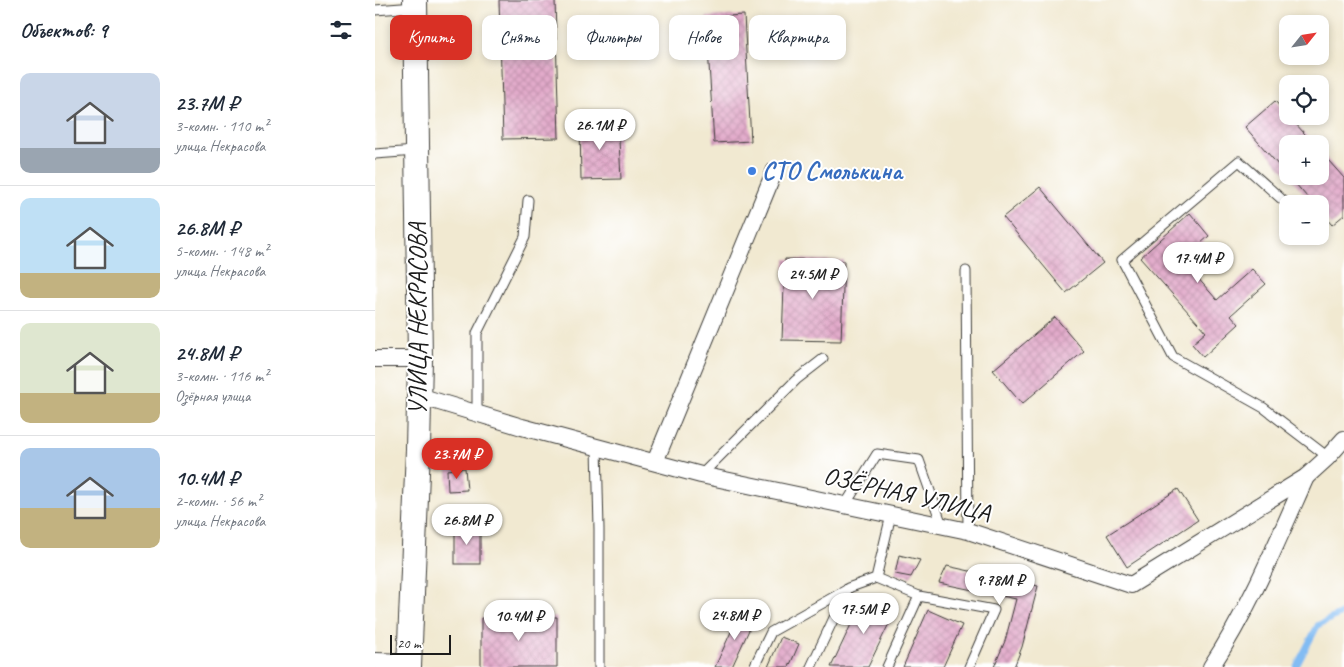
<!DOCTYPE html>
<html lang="ru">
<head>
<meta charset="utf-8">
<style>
	:root { --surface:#fff; --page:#f6f6f7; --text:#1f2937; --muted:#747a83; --line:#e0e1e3; --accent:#d93025 }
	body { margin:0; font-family:Caveat,sans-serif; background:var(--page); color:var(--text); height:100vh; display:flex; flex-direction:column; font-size:19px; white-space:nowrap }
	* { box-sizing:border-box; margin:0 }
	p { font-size:16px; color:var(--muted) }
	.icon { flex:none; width:28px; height:28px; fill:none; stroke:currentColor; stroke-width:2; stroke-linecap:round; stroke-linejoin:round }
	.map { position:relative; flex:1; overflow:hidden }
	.drawer { display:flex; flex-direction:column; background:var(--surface); width:375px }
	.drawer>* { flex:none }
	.hud { position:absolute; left:15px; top:15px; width:475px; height:45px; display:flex; gap:10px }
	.needle { width:32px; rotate:60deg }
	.buttons { position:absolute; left:904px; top:15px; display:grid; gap:10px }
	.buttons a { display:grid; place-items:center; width:50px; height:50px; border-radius:10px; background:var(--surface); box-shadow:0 2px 8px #0003; font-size:25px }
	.scale { position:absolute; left:15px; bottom:12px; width:61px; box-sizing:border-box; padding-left:5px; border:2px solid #1c1c1c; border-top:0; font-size:14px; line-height:18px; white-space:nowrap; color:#1c1c1c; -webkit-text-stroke:4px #fff; paint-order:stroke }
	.price { position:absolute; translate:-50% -42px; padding:0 11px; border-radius:18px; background:#fff; color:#222; font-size:16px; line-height:32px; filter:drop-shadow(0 1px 2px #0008) }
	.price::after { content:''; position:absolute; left:50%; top:30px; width:15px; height:11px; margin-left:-8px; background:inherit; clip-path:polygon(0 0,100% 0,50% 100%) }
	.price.selected { background:var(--accent); color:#fff }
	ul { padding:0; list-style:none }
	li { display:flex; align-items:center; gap:15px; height:125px; padding:0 20px }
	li+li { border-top:1px solid var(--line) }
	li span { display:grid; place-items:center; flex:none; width:140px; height:100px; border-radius:10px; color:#555 }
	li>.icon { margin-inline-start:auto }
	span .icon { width:60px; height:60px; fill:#fffc; stroke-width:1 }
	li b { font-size:21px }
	h2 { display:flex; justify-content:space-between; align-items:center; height:60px; padding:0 20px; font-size:21px }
	.pill { padding:0 18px; border-radius:10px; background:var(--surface); box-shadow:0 2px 8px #0003; font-size:18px; line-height:45px }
	.pill.selected { background:var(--accent); color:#fff }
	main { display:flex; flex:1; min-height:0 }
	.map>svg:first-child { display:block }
</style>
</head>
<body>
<main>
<section class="drawer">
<h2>Объектов: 9<svg class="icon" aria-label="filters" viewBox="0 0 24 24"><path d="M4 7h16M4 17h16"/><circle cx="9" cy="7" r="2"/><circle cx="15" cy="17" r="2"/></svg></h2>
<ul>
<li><span style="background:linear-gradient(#c9d6e8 75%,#9aa5b1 0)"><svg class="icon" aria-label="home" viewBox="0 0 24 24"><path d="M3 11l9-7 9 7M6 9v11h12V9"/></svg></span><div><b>23.7M ₽</b><p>3-комн. · 110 m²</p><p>улица Некрасова</p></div></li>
<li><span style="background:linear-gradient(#bfe0f5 75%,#c2b280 0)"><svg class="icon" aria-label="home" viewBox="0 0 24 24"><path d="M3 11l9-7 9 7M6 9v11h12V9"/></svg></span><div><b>26.8M ₽</b><p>5-комн. · 148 m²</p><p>улица Некрасова</p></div></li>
<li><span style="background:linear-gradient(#dfe7d0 70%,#c2b280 0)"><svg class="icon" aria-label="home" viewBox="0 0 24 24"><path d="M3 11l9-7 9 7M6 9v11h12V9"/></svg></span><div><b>24.8M ₽</b><p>3-комн. · 116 m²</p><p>Озёрная улица</p></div></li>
<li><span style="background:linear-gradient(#a9c7e8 60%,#c2b280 0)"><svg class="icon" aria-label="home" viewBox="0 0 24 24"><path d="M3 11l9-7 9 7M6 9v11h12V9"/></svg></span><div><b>10.4M ₽</b><p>2-комн. · 56 m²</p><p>улица Некрасова</p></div></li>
</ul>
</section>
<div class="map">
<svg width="969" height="667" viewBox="0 0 969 667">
	<defs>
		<pattern id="building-cross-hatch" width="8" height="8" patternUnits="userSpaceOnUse" patternTransform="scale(1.25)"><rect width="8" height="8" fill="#e2aaca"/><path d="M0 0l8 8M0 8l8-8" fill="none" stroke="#c192ad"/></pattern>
	</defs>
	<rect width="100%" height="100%" fill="#fff"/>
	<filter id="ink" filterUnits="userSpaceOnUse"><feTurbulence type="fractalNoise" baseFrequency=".02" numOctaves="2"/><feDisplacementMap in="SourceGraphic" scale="10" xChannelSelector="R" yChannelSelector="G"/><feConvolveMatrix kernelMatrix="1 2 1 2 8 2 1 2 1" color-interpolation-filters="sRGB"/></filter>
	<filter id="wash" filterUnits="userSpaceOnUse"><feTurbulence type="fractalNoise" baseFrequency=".0096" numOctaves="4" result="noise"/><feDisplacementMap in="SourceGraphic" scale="20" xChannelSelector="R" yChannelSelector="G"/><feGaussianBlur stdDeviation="1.12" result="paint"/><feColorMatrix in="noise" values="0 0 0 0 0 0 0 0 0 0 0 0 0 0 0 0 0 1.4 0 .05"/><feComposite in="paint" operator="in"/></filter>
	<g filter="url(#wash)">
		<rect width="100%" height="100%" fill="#f1e9d1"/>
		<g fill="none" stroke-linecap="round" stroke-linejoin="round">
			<polyline stroke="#82bcf3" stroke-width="6" points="921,667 943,625 969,612"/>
		</g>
		<g id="blocks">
			<g fill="url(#building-cross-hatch)">
				<polygon points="124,0 180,0 184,138 128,139"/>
				<polygon points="369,15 376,141 339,143 331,17"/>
				<polygon points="900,101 939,144 912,144 912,175 870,127"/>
				<polygon points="243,121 246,179 206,180 205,123"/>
				<polygon points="945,151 969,178 969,215 957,225 945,211 945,204 938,204 914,176 945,176"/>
				<polygon points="665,187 728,263 691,293 628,217"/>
				<polygon points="815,213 834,236 807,260 842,300 877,269 891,284 856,315 864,324 828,357 817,344 831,332 765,258"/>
				<polygon points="410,259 469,261 466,341 407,340"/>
				<polygon points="680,317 709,351 647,404 618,370"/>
				<polygon points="90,468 92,490 73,491 72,470"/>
				<polygon points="803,489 823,520 752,567 732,535"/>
				<rect x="80" y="527" width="25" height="37"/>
				<polygon points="524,555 545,560 536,577 520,574"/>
				<polygon points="572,566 663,586 647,647 639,667 619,667 630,641 641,599 564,583"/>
				<polygon points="489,597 520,611 493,667 456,667"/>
				<polygon points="553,610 587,625 568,667 528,667"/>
				<polygon points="365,612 379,619 357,667 340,667"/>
				<polygon points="182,617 182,667 106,667 106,618"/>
				<polygon points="406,637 424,644 414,667 393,667"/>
			</g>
		</g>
	</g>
	<g filter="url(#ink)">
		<use href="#blocks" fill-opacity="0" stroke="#3c3b37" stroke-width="1"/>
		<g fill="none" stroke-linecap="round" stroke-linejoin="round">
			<g stroke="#3c3b37" stroke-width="11">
				<g id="service">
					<polyline points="0,10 40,7"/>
					<polyline points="0,154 41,151"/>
					<polyline points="912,204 864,161 747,260 798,357 889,408 953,457"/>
					<polyline points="591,271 593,531"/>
					<polyline points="102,414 102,333 150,237 153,200"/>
					<polyline points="222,447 224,529 224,667"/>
					<polyline points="326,475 421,380 448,359"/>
					<polyline points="470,505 502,454 544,460 567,525"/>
					<polyline points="501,578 544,596 619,610 594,667"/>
					<polyline points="379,667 396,632 473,589"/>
					<polyline points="436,667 473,588 501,578 516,515"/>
					<polyline points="512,667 544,596"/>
				</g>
			</g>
			<g stroke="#3c3b37" stroke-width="18">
				<g id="minor">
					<polyline points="0,359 45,359"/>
					<polyline points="44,396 147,427 326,475 593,531 756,585 931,477 953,457 969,439"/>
					<polyline points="280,462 400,170"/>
					<polyline points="0,661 34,662"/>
					<path d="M836 667C875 608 902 542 931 477"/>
				</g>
			</g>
			<g stroke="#3c3b37" stroke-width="26">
				<polyline id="secondary" points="34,667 43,449 45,359 40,0"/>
			</g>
			<use href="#service" stroke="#fff" stroke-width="9"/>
			<use href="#minor" stroke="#fff" stroke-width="16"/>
			<use href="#secondary" stroke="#fff" stroke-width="24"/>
		</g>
	</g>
	<circle fill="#3f7fe0" stroke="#fff" stroke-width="2" cx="377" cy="171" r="5"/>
	<g text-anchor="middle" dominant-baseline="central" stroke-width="4" stroke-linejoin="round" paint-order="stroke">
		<g font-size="25" font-weight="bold" fill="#366cbe" stroke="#fff" text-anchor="start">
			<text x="387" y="171">СТО Смолькина</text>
		</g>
		<g font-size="25" fill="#1c1c1c" stroke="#fff">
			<text transform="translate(43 319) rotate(-90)">УЛИЦА НЕКРАСОВА</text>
			<text transform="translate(532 494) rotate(13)">ОЗЁРНАЯ УЛИЦА</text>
		</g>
	</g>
</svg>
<div class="buttons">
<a><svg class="needle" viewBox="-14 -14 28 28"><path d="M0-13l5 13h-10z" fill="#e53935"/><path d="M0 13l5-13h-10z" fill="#747a83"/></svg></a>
<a><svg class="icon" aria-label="locate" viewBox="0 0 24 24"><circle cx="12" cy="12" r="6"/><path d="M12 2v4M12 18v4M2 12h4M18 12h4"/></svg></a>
<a>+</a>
<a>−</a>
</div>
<div class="scale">20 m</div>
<b class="price" style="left:225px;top:151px">26.1M ₽</b>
<b class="price" style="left:823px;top:284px">17.4M ₽</b>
<b class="price" style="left:438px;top:300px">24.5M ₽</b>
<b class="price selected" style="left:82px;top:480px">23.7M ₽</b>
<b class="price" style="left:92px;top:546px">26.8M ₽</b>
<b class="price" style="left:625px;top:606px">9.78M ₽</b>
<b class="price" style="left:489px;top:635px">17.5M ₽</b>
<b class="price" style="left:360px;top:641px">24.8M ₽</b>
<b class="price" style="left:144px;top:642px">10.4M ₽</b>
<div class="hud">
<a class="pill selected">Купить</a>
<a class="pill">Снять</a>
<a class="pill">Фильтры</a>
<a class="pill">Новое</a>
<a class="pill">Квартира</a>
</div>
</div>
</main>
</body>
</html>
